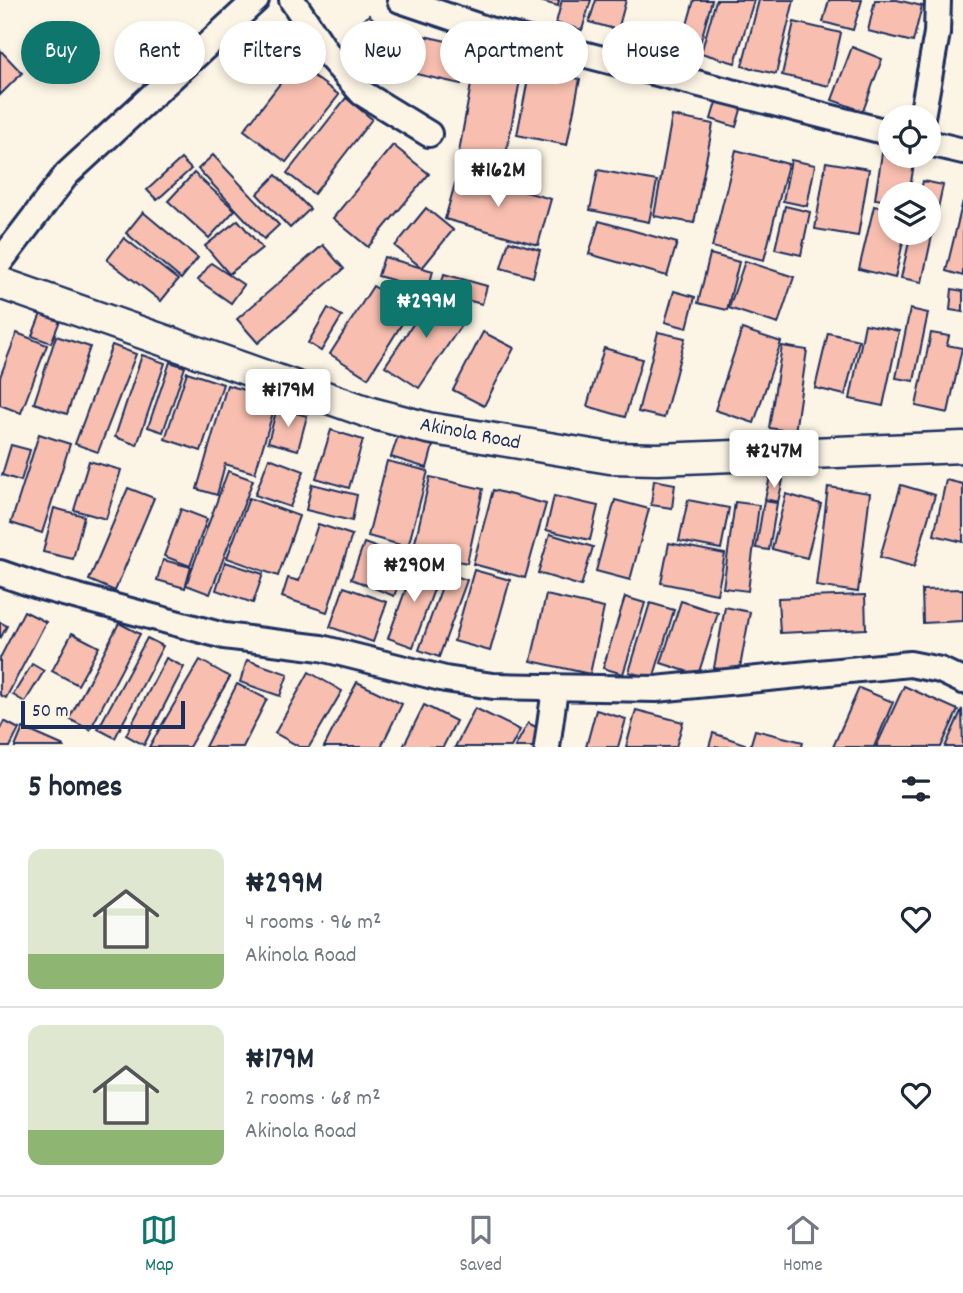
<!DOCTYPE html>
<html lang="en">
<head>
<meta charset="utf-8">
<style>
	:root { --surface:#fff; --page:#f2f2f3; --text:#1f2937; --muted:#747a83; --line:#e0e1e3; --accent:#0f766e }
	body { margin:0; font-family:Dekko,sans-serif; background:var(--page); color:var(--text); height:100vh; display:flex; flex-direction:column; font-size:26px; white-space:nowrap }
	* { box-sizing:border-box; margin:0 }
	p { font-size:23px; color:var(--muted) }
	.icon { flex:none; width:38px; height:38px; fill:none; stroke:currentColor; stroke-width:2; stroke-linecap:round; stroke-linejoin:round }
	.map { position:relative; height:747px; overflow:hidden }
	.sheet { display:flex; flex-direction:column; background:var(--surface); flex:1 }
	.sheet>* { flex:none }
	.hud { position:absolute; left:21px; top:21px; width:922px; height:63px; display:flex; gap:14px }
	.tools { position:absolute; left:878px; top:105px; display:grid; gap:14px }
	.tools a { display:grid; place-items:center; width:63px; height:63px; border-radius:50%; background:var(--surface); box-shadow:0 4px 10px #0003; font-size:35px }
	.scale { position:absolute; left:21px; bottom:18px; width:164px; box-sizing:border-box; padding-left:7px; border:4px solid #1b2f5e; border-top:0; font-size:19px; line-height:24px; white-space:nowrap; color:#1b2f5e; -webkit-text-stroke:5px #fcf5e5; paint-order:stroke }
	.price { position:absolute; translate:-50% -60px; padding:0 16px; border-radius:7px; background:#fff; color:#222; font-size:23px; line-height:46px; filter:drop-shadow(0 2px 4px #0008) }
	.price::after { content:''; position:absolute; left:50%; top:42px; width:21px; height:16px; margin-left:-10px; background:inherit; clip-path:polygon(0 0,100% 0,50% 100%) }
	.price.current { background:var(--accent); color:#fff }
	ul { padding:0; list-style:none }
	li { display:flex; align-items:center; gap:21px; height:175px; padding:0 28px }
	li+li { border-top:2px solid var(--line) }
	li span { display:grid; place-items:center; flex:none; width:196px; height:140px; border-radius:14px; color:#555 }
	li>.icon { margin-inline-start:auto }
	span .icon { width:84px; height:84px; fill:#fffc; stroke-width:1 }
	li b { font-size:30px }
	h2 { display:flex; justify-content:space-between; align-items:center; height:84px; padding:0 28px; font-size:30px }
	.chip { padding:0 24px; border-radius:32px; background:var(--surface); box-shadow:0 4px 10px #0003; font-size:24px; line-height:63px }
	.chip.current { background:var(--accent); color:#fff }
	.tab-bar { display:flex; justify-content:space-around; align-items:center; height:98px; border-top:2px solid var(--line); background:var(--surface); font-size:19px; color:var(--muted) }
	.tab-bar a { display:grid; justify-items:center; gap:4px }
	.tab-bar .current { color:var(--accent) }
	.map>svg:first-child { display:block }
</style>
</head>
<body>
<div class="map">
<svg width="963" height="747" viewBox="0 0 963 747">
	<rect width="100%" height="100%" fill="#fcf5e5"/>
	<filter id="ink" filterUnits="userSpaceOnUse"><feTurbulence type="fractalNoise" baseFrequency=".0143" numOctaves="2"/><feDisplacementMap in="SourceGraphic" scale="14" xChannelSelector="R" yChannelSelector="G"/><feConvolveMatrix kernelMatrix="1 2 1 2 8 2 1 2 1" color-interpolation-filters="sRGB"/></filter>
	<g filter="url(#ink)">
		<g fill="#f8bfb0" stroke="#1b2f5e" stroke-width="2">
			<polygon points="536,0 559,0 558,6"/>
			<polygon points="562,0 591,0 582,30 556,23"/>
			<polygon points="596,0 626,0 618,30 589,22"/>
			<polygon points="694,0 712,0 698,51 681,46"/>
			<polygon points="716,0 754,0 735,63 701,53"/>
			<polygon points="759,0 794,0 776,74 742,66"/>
			<polygon points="829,0 862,0 853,30 823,22"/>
			<polygon points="875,0 897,0 922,6 913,42 868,31"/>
			<polygon points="369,15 399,42 379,63 349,36"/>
			<polygon points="794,22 841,33 829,86 782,75"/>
			<polygon points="415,34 469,46 461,84 407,72"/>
			<polygon points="852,47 882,59 863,111 832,100"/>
			<polygon points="0,50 22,73 0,95"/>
			<polygon points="476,56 523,64 505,160 459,152"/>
			<polygon points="296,63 339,95 286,162 244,130"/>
			<polygon points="530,69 580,79 567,145 517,135"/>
			<polygon points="346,98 372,119 314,194 287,173"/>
			<polygon points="717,99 742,106 736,127 711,119"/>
			<polygon points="672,116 713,124 694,223 654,216"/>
			<polygon points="393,145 429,174 368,247 333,218"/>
			<polygon points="736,150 788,164 764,260 712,247"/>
			<polygon points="882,153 915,158 909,194 891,194 891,201 875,199"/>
			<polygon points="213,155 279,225 264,239 198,169"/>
			<polygon points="181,159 191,169 157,200 147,190"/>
			<polygon points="791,160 815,165 807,206 783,201"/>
			<polygon points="826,162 869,169 858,236 815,229"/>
			<polygon points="598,170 657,181 649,222 590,210"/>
			<polygon points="194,173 235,210 209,238 168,201"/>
			<polygon points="458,173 551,199 538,245 445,219"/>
			<polygon points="276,175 310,209 290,228 257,194"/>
			<polygon points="923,181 943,185 922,282 901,278 911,233 929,233 929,194 920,194"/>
			<polygon points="963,201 963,276 946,271"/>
			<polygon points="785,206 810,212 801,255 775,249"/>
			<polygon points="874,206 891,210 891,233 905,233 895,278 859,269"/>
			<polygon points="426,208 453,230 422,268 395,246"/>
			<polygon points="143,212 198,258 181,279 126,233"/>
			<polygon points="238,220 262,248 229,274 205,246"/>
			<polygon points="599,221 677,243 667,276 589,254"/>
			<polygon points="124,238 178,280 161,301 107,260"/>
			<polygon points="509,241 540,250 533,277 501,268"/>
			<polygon points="323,245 344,269 258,343 237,319"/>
			<polygon points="710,254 739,262 727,310 698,303"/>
			<polygon points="384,257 433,271 428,290 378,276"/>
			<polygon points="745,261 794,277 778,324 729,308"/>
			<polygon points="211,263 244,285 231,303 198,280"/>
			<polygon points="444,274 487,286 482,304 439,293"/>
			<polygon points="373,286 411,309 368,378 330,354"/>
			<polygon points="952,289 963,291 963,312 950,310"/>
			<polygon points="674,291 695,297 687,328 665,322"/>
			<polygon points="434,293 468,315 419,388 385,366"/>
			<polygon points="328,308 342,316 321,351 308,343"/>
			<polygon points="910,309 928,313 914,381 896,378"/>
			<polygon points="42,311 61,318 51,343 32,336"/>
			<polygon points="865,324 899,331 883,406 850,399"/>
			<polygon points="742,329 781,342 754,423 715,410"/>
			<polygon points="483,332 514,348 484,406 453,390"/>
			<polygon points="658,332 685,338 664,418 638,412"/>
			<polygon points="17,333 47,345 21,413 0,405 0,377"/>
			<polygon points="828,333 859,340 845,395 815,388"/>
			<polygon points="931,333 949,336 947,345 962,348 948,413 916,406"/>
			<polygon points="56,336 90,347 67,414 34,403"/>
			<polygon points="112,345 136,354 98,452 75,444"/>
			<polygon points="782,346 807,350 795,432 769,428"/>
			<polygon points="604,348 642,359 625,417 587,406"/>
			<polygon points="142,355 165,363 137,445 115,437"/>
			<polygon points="170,362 185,367 163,432 148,427"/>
			<polygon points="187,372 223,384 201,451 165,439"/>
			<polygon points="227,385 277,399 255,473 225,464 217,495 197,489"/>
			<polygon points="277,408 307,416 298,450 268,442"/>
			<polygon points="331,430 363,440 349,488 316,478"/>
			<polygon points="39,434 70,444 42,533 11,523"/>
			<polygon points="398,436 433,446 427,468 391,457"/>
			<polygon points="11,445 30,450 21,481 2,475"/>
			<polygon points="269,458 304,471 290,507 255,495"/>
			<polygon points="89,461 121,470 106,519 74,510"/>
			<polygon points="387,461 428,471 408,547 368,536"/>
			<polygon points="228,471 253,480 210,594 186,585"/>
			<polygon points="430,477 483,489 467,563 413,551"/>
			<polygon points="770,477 783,480 778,502 765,499"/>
			<polygon points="654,480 675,484 672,508 651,505"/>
			<polygon points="946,480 963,484 963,542 934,535"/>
			<polygon points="312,484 357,495 352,521 306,510"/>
			<polygon points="901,485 935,495 914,567 880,557"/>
			<polygon points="828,487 870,493 858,592 816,586"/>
			<polygon points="128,488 154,498 115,591 89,580"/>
			<polygon points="493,490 546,504 525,578 473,564"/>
			<polygon points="786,494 821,504 807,558 772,549"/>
			<polygon points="554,496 598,506 590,540 546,530"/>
			<polygon points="249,498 299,516 278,576 227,558"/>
			<polygon points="615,500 649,509 630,580 596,571"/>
			<polygon points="688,500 729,508 721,549 679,541"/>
			<polygon points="764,501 777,503 769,550 756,548"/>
			<polygon points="735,502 759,505 748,591 723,588"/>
			<polygon points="54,508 84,516 73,559 43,552"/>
			<polygon points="181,509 207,519 190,566 164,556"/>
			<polygon points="318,524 352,535 327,612 282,597 288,578 299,581"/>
			<polygon points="550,534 593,547 581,586 538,573"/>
			<polygon points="364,543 408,559 394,596 351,579"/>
			<polygon points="669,543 725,554 717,594 661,583"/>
			<polygon points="163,560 191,567 185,588 157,580"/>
			<polygon points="416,561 441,570 413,647 388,638"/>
			<polygon points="225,562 263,574 253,603 216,590"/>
			<polygon points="474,570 510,580 490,651 454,641"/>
			<polygon points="447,573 467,580 439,657 419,650"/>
			<polygon points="344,587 387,602 373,642 330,627"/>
			<polygon points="963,589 963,621 923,623 922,590"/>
			<polygon points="546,595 604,608 590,674 531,661"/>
			<polygon points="865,595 866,629 780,633 778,598"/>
			<polygon points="625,597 645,603 623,674 603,668"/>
			<polygon points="681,601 718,613 698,675 661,663"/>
			<polygon points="650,603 674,610 653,679 629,672"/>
			<polygon points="725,607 750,612 739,673 714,668"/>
			<polygon points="24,611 46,622 6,698 0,695 0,658"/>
			<polygon points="0,622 7,626 0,639"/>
			<polygon points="119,623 140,634 90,730 69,719"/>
			<polygon points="72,633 99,647 78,685 52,671"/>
			<polygon points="147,638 163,646 115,738 98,729"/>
			<polygon points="166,658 184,667 144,745 126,735"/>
			<polygon points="200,660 230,677 189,747 149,747"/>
			<polygon points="247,660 288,674 280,696 240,682"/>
			<polygon points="32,664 44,671 25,702 13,695"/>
			<polygon points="309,672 342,691 309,747 300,747 275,733"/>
			<polygon points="357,682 402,704 381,747 324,747"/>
			<polygon points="237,684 267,699 243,747 205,747"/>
			<polygon points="904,686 958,710 941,747 876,747"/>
			<polygon points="859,688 893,702 874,747 833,747"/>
			<polygon points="424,705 456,721 443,747 403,747"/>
			<polygon points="475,708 520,730 511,747 455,747"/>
			<polygon points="962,709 963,747 945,747"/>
			<polygon points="596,710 626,719 618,747 586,747"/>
			<polygon points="636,710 683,722 676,747 626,747"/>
			<polygon points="4,721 19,729 10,747 0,747 0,729"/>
			<polygon points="528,723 546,732 539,747 515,747"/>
			<polygon points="23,728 64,746 64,747 15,747"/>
			<polygon points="755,730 803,742 802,747 750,747"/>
			<polygon points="713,733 745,744 744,747 709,747"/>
		</g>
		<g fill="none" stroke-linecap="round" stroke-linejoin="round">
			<g stroke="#1b2f5e" stroke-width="30">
				<g id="minor">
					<polyline points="292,0 329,56 362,93 429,134"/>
					<polyline points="400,0 489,30 891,133"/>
					<polyline points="922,117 937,33 938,0"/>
					<polyline points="929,143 963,151"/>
					<polyline points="0,262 67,174 256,0"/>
					<polyline points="0,573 41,587 224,636 321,648 445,679 493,686 656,689 910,664 940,670 963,681"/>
					<polyline points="547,747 555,689"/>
				</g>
			</g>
			<g stroke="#1b2f5e" stroke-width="35">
				<polyline id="tertiary" points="0,283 371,413 428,428 610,458 658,459 963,447"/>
			</g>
			<use href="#minor" stroke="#fcf5e5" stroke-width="24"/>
			<use href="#tertiary" stroke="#fcf5e5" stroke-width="30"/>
		</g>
	</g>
	<g text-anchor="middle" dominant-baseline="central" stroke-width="7" stroke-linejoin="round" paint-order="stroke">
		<g font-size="21" fill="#1b2f5e" stroke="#fcf5e5">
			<text transform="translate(470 435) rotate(11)">Akinola Road</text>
		</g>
	</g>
</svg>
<div class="tools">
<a><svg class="icon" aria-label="locate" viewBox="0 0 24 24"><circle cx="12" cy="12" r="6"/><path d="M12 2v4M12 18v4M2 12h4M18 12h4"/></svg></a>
<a><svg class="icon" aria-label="layers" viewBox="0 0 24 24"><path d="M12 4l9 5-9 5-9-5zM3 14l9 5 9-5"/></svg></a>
</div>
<div class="scale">50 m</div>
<b class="price" style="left:498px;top:209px">₦162M</b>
<b class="price current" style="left:426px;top:340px">₦299M</b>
<b class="price" style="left:288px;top:429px">₦179M</b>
<b class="price" style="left:774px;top:490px">₦247M</b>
<b class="price" style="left:414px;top:604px">₦290M</b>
<div class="hud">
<a class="chip current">Buy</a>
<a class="chip">Rent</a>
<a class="chip">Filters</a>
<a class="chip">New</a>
<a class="chip">Apartment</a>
<a class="chip">House</a>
</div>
</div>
<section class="sheet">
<h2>5 homes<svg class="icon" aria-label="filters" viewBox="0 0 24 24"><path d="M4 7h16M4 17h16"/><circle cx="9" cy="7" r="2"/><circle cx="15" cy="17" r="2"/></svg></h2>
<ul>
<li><span style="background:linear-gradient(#dfe7d0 75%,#8fb573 0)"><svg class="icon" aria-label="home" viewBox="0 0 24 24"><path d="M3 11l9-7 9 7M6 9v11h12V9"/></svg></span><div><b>₦299M</b><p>4 rooms · 96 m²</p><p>Akinola Road</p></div><svg class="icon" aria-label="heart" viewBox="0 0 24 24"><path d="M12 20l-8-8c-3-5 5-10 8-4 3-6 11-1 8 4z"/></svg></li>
<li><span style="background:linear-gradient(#dfe7d0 75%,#8fb573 0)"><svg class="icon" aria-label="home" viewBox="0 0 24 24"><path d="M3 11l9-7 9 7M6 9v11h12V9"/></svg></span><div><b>₦179M</b><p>2 rooms · 68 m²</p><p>Akinola Road</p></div><svg class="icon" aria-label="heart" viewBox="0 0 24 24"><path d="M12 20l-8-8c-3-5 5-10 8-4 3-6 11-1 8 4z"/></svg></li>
</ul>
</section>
<nav class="tab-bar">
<a class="current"><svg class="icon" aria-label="map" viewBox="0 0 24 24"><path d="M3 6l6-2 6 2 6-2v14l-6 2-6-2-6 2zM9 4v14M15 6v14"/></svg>Map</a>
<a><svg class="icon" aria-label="saved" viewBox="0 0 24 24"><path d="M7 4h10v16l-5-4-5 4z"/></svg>Saved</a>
<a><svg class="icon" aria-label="home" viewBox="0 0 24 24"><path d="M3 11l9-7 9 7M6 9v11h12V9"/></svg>Home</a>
</nav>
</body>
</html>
